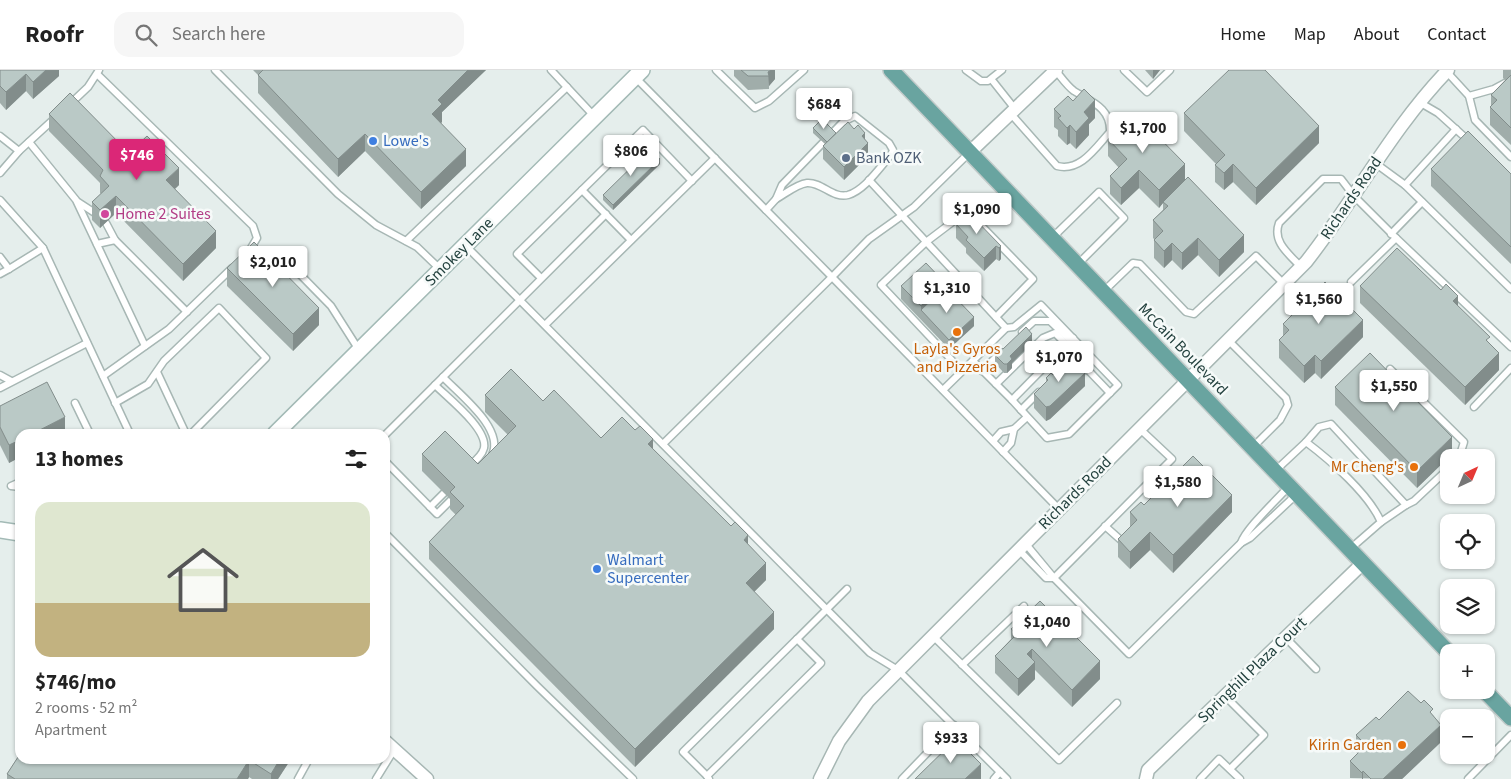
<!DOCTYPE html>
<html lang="en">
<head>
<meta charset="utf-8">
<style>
	:root { --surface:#fff; --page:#f6f6f6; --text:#222; --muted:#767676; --line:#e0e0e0; --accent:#db2777 }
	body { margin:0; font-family:"Source Sans 3",sans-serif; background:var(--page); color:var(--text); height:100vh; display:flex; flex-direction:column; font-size:19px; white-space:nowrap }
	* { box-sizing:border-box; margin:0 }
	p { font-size:16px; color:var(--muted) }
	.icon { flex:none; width:28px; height:28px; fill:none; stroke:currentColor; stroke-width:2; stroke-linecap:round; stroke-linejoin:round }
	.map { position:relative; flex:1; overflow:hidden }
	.details { position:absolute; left:15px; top:359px; width:375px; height:335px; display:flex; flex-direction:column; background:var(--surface); border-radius:15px; box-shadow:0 1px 4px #0004 }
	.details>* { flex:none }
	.needle { width:32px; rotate:44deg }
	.buttons { position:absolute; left:1440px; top:379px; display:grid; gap:10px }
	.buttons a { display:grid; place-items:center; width:55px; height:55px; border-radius:10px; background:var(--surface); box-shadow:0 1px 4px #0004; font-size:25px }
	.price { position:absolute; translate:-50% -42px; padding:0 11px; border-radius:5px; background:#fff; color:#222; font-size:16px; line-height:32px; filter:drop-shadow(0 1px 2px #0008) }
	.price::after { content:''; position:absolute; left:50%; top:30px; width:15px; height:11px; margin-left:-8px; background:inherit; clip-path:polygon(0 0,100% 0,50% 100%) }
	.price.active { background:var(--accent); color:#fff }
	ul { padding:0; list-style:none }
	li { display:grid; align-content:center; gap:10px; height:265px; padding:0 20px }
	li+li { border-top:1px solid var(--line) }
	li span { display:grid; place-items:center; height:155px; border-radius:15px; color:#555 }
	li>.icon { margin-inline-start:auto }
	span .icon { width:90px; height:90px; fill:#fffc; stroke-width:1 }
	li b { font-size:21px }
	h2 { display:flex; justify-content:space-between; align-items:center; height:60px; padding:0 20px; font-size:21px }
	header { display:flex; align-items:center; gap:30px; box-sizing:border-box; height:70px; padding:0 25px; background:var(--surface); border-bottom:1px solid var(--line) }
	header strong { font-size:24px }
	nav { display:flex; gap:28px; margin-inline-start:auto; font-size:18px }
	.search { width:350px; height:45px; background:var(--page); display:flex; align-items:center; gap:12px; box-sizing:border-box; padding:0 18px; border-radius:15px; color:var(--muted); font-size:19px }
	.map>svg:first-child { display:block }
</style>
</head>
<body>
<header>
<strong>Roofr</strong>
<div class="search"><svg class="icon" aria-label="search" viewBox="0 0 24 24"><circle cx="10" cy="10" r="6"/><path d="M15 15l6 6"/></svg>Search here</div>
<nav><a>Home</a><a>Map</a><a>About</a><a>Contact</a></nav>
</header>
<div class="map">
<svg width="1511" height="709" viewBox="0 0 1511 709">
	<rect width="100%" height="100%" fill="#e5eeec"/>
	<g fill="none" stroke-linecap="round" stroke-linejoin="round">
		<g stroke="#a7b7b4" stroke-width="9">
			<g id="lane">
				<polyline points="215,0 338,124 376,155 417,177 441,200"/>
				<polyline points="551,0 594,46"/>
				<polyline points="716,0 755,38 769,31 804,0"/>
				<polyline points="966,0 981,11 988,11 1002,0"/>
				<polyline points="1124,0 1147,22 1170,0"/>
				<polyline points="1446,1 1469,26 1475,50 1511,87"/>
				<polyline points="98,5 253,156 257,168 251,178"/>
				<polyline points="635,7 832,207 663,374"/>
				<polyline points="992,10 1015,39"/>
				<polyline points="1469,26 1494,19 1507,12"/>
				<polyline points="1419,32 1438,43 1469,71"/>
				<polyline points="69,35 88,17 99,0"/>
				<path d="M1011 44 1057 96C1081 102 1096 77 1110 62 1111 38 1092 32 1074 21 1067 16 1061 7 1056 1"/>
				<path d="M855 46 889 73 893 80 891 85C879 98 865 120 848 125 833 129 822 112 807 113 797 114 785 124 776 129L782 115 843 52Z"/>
				<polyline points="0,66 19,81"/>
				<polyline points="29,72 76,130 145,276"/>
				<polyline points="969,83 914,137 869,169 832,207 1059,439"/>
				<polyline points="1375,93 1405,115 1456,59"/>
				<polyline points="0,103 19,81 55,48"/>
				<polyline points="869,110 1006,258 943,320"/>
				<polyline points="1405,115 1511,219"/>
				<polyline points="582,120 631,170"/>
				<polyline points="0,130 43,178 130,364"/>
				<polyline points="78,132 98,145"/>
				<polyline points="766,140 776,129"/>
				<polyline points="106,153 115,170"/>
				<polyline points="1391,164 1422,132"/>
				<polyline points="1053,167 1099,122 1124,148 1077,195"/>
				<polyline points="406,171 567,17"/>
				<polyline points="97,174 115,170 187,242"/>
				<polyline points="465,175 870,583 898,600 1007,709"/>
				<polyline points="279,183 331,236 359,280"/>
				<polyline points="0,187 9,199 0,204"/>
				<path d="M1301 197C1289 184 1272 172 1279 153L1323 109H1341L1354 126 1396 168 1511 277"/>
				<polyline points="9,199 43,178"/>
				<polyline points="541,208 517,184 643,60 692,111"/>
				<polyline points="1351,212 1396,168"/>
				<polyline points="1104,221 1133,193 1140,194 1186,242 1194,244 1256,186 1284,214"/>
				<polyline points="545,255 715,88"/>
				<polyline points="1006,258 1014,257 1041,235 1118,315 1069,364 1047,368 1012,330"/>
				<polyline points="1022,262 1034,251 1050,251 1070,270"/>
				<polyline points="1228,270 1286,328 1288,335 1280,350 1253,377"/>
				<polyline points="973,291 1012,330 1073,268"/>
				<polyline points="1074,296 1089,301 1110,323"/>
				<polyline points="1390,299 1464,372 1459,388"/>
				<polyline points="962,301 881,215 926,172 967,141 1033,209 996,247"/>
				<polyline points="982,301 1000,283"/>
				<polyline points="157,302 186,364"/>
				<polyline points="0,305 11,311"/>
				<polyline points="103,306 169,259 232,198"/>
				<path d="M443 307C460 325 505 359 492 385"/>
				<polyline points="996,314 1043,268 1055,263 1067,275"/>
				<path d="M435 315C448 328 488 359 484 378 482 386 475 391 469 396"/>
				<polyline points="0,318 87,273"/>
				<polyline points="75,333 90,364"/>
				<polyline points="115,333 148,314 164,291 219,238 266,288 191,364"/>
				<polyline points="1474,337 1511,298"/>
				<polyline points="1021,340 1039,322"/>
				<polyline points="1140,359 1172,389 1054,508 1129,584 1241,473 1250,468 1297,424"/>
				<polyline points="385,365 606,144"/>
				<polyline points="993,371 1001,362 1014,359 1027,347"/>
				<polyline points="1306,372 1319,357 1331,354 1406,435 1414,431 1449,398"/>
				<polyline points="1003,382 1011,373 1014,359"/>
				<polyline points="385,391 437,444 451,430"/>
				<path d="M1275 401 1306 372C1330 390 1369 424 1381 452L1350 479"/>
				<polyline points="20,412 11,416 20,417"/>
				<polyline points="430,437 444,423"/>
				<polyline points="1381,452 1406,435"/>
				<polyline points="1105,456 1123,472"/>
				<polyline points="385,463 537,616 633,709"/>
				<polyline points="1025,473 1054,508"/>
				<path d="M1241 473C1246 458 1277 430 1289 416"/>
				<polyline points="1018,479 1046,508 1054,508"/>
				<polyline points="932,565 1059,690 1117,633"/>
				<polyline points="1286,568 1316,599"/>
				<polyline points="962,595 1024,536"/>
				<polyline points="1225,626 1264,665 1230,699"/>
				<polyline points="707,706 683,682 797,569"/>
				<polyline points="298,709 309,689"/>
				<polyline points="376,709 394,680"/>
				<polyline points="709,709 707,706 821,593 797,569 847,519"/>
				<polyline points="902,709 954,655"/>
				<polyline points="994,709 1000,702"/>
				<polyline points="1200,709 1219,689 1240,709"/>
				<polyline points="1468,709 1511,665"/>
			</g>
		</g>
		<g stroke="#a7b7b4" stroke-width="15">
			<g id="street">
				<polyline points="970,82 1056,0"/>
				<polyline points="385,671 427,709"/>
				<path d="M820 709 839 671 868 631 1306 192C1355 130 1392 58 1448 0"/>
				<polyline points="1146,709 1148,700 1362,494"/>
			</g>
		</g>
		<g stroke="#a3bab6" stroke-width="18">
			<g id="secondary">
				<polyline points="275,364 642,0"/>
				<polyline points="0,460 20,463"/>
			</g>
		</g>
		<g stroke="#c1cac9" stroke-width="18">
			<g id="primary">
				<polyline points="891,0 1449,583"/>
				<polyline points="1484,620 1511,648"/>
			</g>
		</g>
		<use href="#lane" stroke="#fff" stroke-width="6"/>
		<use href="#street" stroke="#fff" stroke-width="12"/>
		<use href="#secondary" stroke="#fff" stroke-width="15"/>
		<use href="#primary" stroke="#69a4a0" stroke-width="15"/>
	</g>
	<g fill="#a0adaa">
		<polygon points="0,0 59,0 59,6 33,29 26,21 6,40 0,33"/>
		<polygon points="253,0 486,0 442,42 442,52 441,53 466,96 421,139 365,81 338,107 258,23 258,5"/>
		<polygon points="734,0 775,0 775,9 769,16 769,19 748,20 734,6"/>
		<polygon points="1145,0 1160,0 1153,9"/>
		<polygon points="1503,0 1511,0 1511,75 1490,55 1490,37 1491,36 1491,25 1505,10 1503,8"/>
		<polygon points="1073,31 1095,48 1089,54 1089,65 1076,79 1070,73 1067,75 1058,66 1058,60 1054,57 1054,39"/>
		<polygon points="1184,43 1319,73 1256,135 1233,112 1224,120 1215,112 1215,95 1216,94 1184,61"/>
		<polygon points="49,44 129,83 179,115 175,119 216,178 183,211 116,143 100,158 92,150 92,132 101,124 100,123 100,113 49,61"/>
		<polygon points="813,58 865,69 868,86 844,110 823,89 823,76 825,74 813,63"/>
		<polygon points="1108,69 1185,109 1244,182 1219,207 1198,185 1182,200 1172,190 1164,198 1154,188 1154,169 1153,168 1153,150 1163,140 1163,133 1159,138 1139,118 1121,135 1110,124 1110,106 1119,98 1108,86"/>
		<polygon points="660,94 613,140 603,130 603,125"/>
		<polygon points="1431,99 1511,104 1511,194 1431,116"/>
		<polygon points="956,154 1001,176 1001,189 999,191 996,189 984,201 966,183 966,178 956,168"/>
		<polygon points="227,198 319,255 293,281 227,216"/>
		<polygon points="901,216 945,217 974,256 949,279 901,229"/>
		<polygon points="1360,216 1458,236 1490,274 1499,300 1465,335 1360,233"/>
		<polygon points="1283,254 1363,267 1321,309 1315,303 1304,313 1279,288 1279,270 1283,266"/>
		<polygon points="1032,273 1012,293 1012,298 1007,303 1004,303 995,293 995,285 1003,279"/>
		<polygon points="1082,300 1085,316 1050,349 1046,351 1034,338 1034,324 1046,312 1046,308 1053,305"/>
		<polygon points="1335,317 1452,384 1417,418 1335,335"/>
		<polygon points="485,325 543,331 601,368 653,379 748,475 766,510 754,522 774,559 635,697 429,489 429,472 456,445 450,439 450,429 422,401 422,384 478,394 508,365 485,342"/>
		<polygon points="0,336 65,364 9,393 0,375"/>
		<polygon points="1144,435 1232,442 1173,503 1150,480 1130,499 1118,487 1118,469 1130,457 1130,442"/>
		<polygon points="1011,559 1100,609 1072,637 1035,600 1035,609 1018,626 995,603 995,586 1011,569"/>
		<polygon points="1433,645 1441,672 1402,709 1350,708 1350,691 1358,684 1356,682 1356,665 1379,650"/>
		<polygon points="20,684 289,689 289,692 278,709 252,709 249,707 248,709 7,709 7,704"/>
	</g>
	<g fill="#828d8b">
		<polygon points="46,0 59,0 59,6 33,29 33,12"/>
		<polygon points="468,0 486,0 442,42 442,52 432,62 432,44 438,30"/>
		<polygon points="771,0 775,0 775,9 769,16 768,2"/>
		<polygon points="1153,0 1160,0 1153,9"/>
		<polygon points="26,4 26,21 6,40 6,22"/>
		<polygon points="1095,30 1095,48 1089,54 1089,65 1076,79 1076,62 1084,42"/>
		<polygon points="1070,55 1070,73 1067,75 1067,58"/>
		<polygon points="1319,56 1319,73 1256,135 1256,118"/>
		<polygon points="865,63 865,76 862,66"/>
		<polygon points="365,64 365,81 338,107 338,89"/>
		<polygon points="868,73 868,86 844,110 844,97"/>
		<polygon points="466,79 466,96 421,139 421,122"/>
		<polygon points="660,89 660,94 613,140 613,135"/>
		<polygon points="1185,94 1185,111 1163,132 1163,133 1159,138 1159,120"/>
		<polygon points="1233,94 1233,112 1224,120 1224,103"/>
		<polygon points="179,98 179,115 166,127 166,110"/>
		<polygon points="1139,100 1139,118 1121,135 1121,118"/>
		<polygon points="116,126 116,143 100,158 100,140"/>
		<polygon points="216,161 216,178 183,211 183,194"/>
		<polygon points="1244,165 1244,182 1219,207 1219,190"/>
		<polygon points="1198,168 1198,185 1182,200 1182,183"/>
		<polygon points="1172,173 1172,190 1164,198 1164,181"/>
		<polygon points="996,176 996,189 984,201 984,188"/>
		<polygon points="1001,176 1001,189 999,191 999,178"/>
		<polygon points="945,213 945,226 921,240 921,236"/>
		<polygon points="1458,226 1458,243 1453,231"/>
		<polygon points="319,238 319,255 293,281 293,264"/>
		<polygon points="974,247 974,256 949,279 949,270"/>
		<polygon points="1363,250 1363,267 1321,309 1321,291"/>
		<polygon points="1032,264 1032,273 1012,293 1012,298 1007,303 1007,294 1010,286"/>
		<polygon points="1499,283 1499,300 1465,335 1465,317"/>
		<polygon points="1315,285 1315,303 1304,313 1304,296"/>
		<polygon points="1082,297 1082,305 1085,303 1085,316 1050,349 1046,351 1046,337"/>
		<polygon points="65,347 65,364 32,364"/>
		<polygon points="1452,367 1452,384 1417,418 1417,401"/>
		<polygon points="653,369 653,386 648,374"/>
		<polygon points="20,370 20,387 9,393 9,375"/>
		<polygon points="1232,425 1232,442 1173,503 1173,485"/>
		<polygon points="1150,462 1150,480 1130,499 1130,482"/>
		<polygon points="748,465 748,482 744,470"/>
		<polygon points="766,493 766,510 746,530 746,513"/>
		<polygon points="774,542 774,559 635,697 635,679"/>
		<polygon points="1032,579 1032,595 1035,592 1035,609 1018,626 1018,609 1027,584"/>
		<polygon points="1100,591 1100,609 1072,637 1072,620"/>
		<polygon points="1441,655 1441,672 1402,709 1383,709"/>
		<polygon points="280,689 289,689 289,692 278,709 271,709 271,704"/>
		<polygon points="249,690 249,707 248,709 237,709"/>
		<polygon points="981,694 981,709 965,709"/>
		<polygon points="1363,701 1363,709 1362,709 1362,703"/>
	</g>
	<g fill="#bac9c6" stroke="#828d8b">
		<polygon points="0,0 46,0 33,12 26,4 6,22 0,16"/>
		<polygon points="263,0 468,0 438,30 442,34 432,44 466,79 421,122 365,64 338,89 258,5"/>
		<polygon points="741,0 771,0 768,2 769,6 748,6"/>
		<polygon points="1229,0 1265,0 1319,56 1256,118 1233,94 1224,103 1215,95 1225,85 1184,43"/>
		<polygon points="1511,5 1511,58 1490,37 1497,30 1491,25"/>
		<polygon points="1084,19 1095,30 1084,42 1089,48 1076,62 1070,55 1067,58 1058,48 1061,46 1054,39 1068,26 1073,31"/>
		<polygon points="70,23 129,83 147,66 179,98 166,110 216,161 183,194 116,126 100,140 92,132 109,116 100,106 103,100 49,44"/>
		<polygon points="1134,42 1185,94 1159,120 1139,100 1121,118 1110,106 1127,89 1108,69"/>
		<polygon points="822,49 836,63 827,72 813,58"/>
		<polygon points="848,52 854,59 858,55 865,63 862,66 868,73 844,97 823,76"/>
		<polygon points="1468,61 1511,104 1511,177 1431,99"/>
		<polygon points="650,79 660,89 613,135 603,125"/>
		<polygon points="1188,107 1244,165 1219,190 1198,168 1182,183 1172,173 1164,181 1154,170 1163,161 1153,150 1168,136 1163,132"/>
		<polygon points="968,142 1001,176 999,178 996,176 984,188 966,170 968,167 956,154"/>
		<polygon points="254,172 319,238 293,264 227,198"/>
		<polygon points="1397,178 1441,220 1446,214 1458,226 1453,231 1490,267 1486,270 1499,283 1465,317 1360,216"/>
		<polygon points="926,193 945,213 921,236 901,216"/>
		<polygon points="1325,212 1363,250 1321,291 1315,285 1304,296 1279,270 1289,260 1283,254"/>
		<polygon points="945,217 974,247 949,270 921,240"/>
		<polygon points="1026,257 1032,264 1010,286 1012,289 1007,294 1004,294 995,285 1000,277 1003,279"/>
		<polygon points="1370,283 1452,367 1417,401 1335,317"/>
		<polygon points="1071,288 1082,297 1081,299 1085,303 1050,336 1046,337 1034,324 1048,310 1046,308 1051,303 1053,305"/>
		<polygon points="511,299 543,331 554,320 601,368 622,347 635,360 640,356 653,369 648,374 731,456 735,452 748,465 744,470 766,493 746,513 774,542 635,679 429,472 464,436 450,422 455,417 422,384 445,361 478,394 516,356 485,325"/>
		<polygon points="47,312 65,347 32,364 20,364 20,370 9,375 0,357 0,336"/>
		<polygon points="1193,386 1232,425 1173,485 1150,462 1130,482 1118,469 1137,450 1130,442 1141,432 1144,435"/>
		<polygon points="1040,531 1100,591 1072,620 1032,579 1027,584 1035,592 1018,609 995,586 1017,564 1011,559"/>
		<polygon points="1408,621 1421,633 1424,630 1433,639 1430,642 1441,655 1383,709 1371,709 1363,701 1362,703 1350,691 1366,675 1356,665 1376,647 1379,650"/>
		<polygon points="956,669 981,694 965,709 915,709"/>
		<polygon points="20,684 20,689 280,689 271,704 249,690 237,709 15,709 7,704"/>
	</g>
	<g fill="#3f7fe0" stroke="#f6faf9" stroke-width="2">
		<circle cx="373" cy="71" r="5"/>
		<circle cx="597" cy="499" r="5"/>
	</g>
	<circle fill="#5c6f8a" stroke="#f6faf9" stroke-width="2" cx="846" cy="88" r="5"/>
	<circle fill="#d1479c" stroke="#f6faf9" stroke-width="2" cx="105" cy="144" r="5"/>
	<g fill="#e8710a" stroke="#f6faf9" stroke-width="2">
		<circle cx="957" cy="262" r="5"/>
		<circle cx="1414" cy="397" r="5"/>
		<circle cx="1402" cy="675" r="5"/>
	</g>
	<g text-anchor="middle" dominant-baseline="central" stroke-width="5" stroke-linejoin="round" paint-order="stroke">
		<g font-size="16" fill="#366cbe" stroke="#f6faf9" text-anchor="start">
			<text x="383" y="71">Lowe's</text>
			<text x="607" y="490">Walmart<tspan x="607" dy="18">Supercenter</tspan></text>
		</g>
		<g font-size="16" fill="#4e5e75" stroke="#f6faf9" text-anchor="start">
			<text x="856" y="88">Bank OZK</text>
		</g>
		<g font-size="16" fill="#23413e" stroke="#f6faf9">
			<text transform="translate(1351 128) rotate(-56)">Richards Road</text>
			<text transform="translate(459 182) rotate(-45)">Smokey Lane</text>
			<text transform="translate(1183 279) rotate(46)">McCain Boulevard</text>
			<text transform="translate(1075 423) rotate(-45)">Richards Road</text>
			<text transform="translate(1252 600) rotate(-44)">Springhill Plaza Court</text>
		</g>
		<g font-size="16" fill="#b23c85" stroke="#f6faf9" text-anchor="start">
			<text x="115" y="144">Home 2 Suites</text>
		</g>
		<g font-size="16" fill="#c56008" stroke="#f6faf9" text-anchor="end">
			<text x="957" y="279" text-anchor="middle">Layla's Gyros<tspan x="957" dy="18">and Pizzeria</tspan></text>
			<text x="1404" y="397">Mr Cheng's</text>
			<text x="1392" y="675">Kirin Garden</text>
		</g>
	</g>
</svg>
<div class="buttons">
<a><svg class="needle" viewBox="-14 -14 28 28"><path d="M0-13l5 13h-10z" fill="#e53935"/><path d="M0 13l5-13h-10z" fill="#767676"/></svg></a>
<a><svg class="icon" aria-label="locate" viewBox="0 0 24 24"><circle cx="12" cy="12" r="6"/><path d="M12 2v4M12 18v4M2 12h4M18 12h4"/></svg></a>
<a><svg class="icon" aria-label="layers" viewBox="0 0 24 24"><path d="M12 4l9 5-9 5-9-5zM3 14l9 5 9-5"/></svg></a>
<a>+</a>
<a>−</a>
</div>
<b class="price" style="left:824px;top:60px">$684</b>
<b class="price" style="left:1143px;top:84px">$1,700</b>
<b class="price" style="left:631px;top:107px">$806</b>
<b class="price active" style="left:137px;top:111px">$746</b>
<b class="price" style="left:977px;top:165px">$1,090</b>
<b class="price" style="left:273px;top:218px">$2,010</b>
<b class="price" style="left:947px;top:244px">$1,310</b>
<b class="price" style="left:1319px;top:255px">$1,560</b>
<b class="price" style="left:1059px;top:313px">$1,070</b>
<b class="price" style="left:1394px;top:342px">$1,550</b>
<b class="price" style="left:1178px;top:438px">$1,580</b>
<b class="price" style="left:1047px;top:578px">$1,040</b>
<b class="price" style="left:951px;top:694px">$933</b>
<section class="details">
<h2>13 homes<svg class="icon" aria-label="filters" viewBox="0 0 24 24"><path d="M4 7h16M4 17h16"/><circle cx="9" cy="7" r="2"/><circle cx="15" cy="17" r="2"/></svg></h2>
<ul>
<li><span style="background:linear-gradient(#dfe7d0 65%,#c2b280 0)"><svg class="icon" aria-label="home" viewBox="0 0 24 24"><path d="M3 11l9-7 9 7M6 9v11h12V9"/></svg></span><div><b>$746/mo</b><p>2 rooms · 52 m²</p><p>Apartment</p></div></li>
</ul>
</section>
</div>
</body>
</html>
